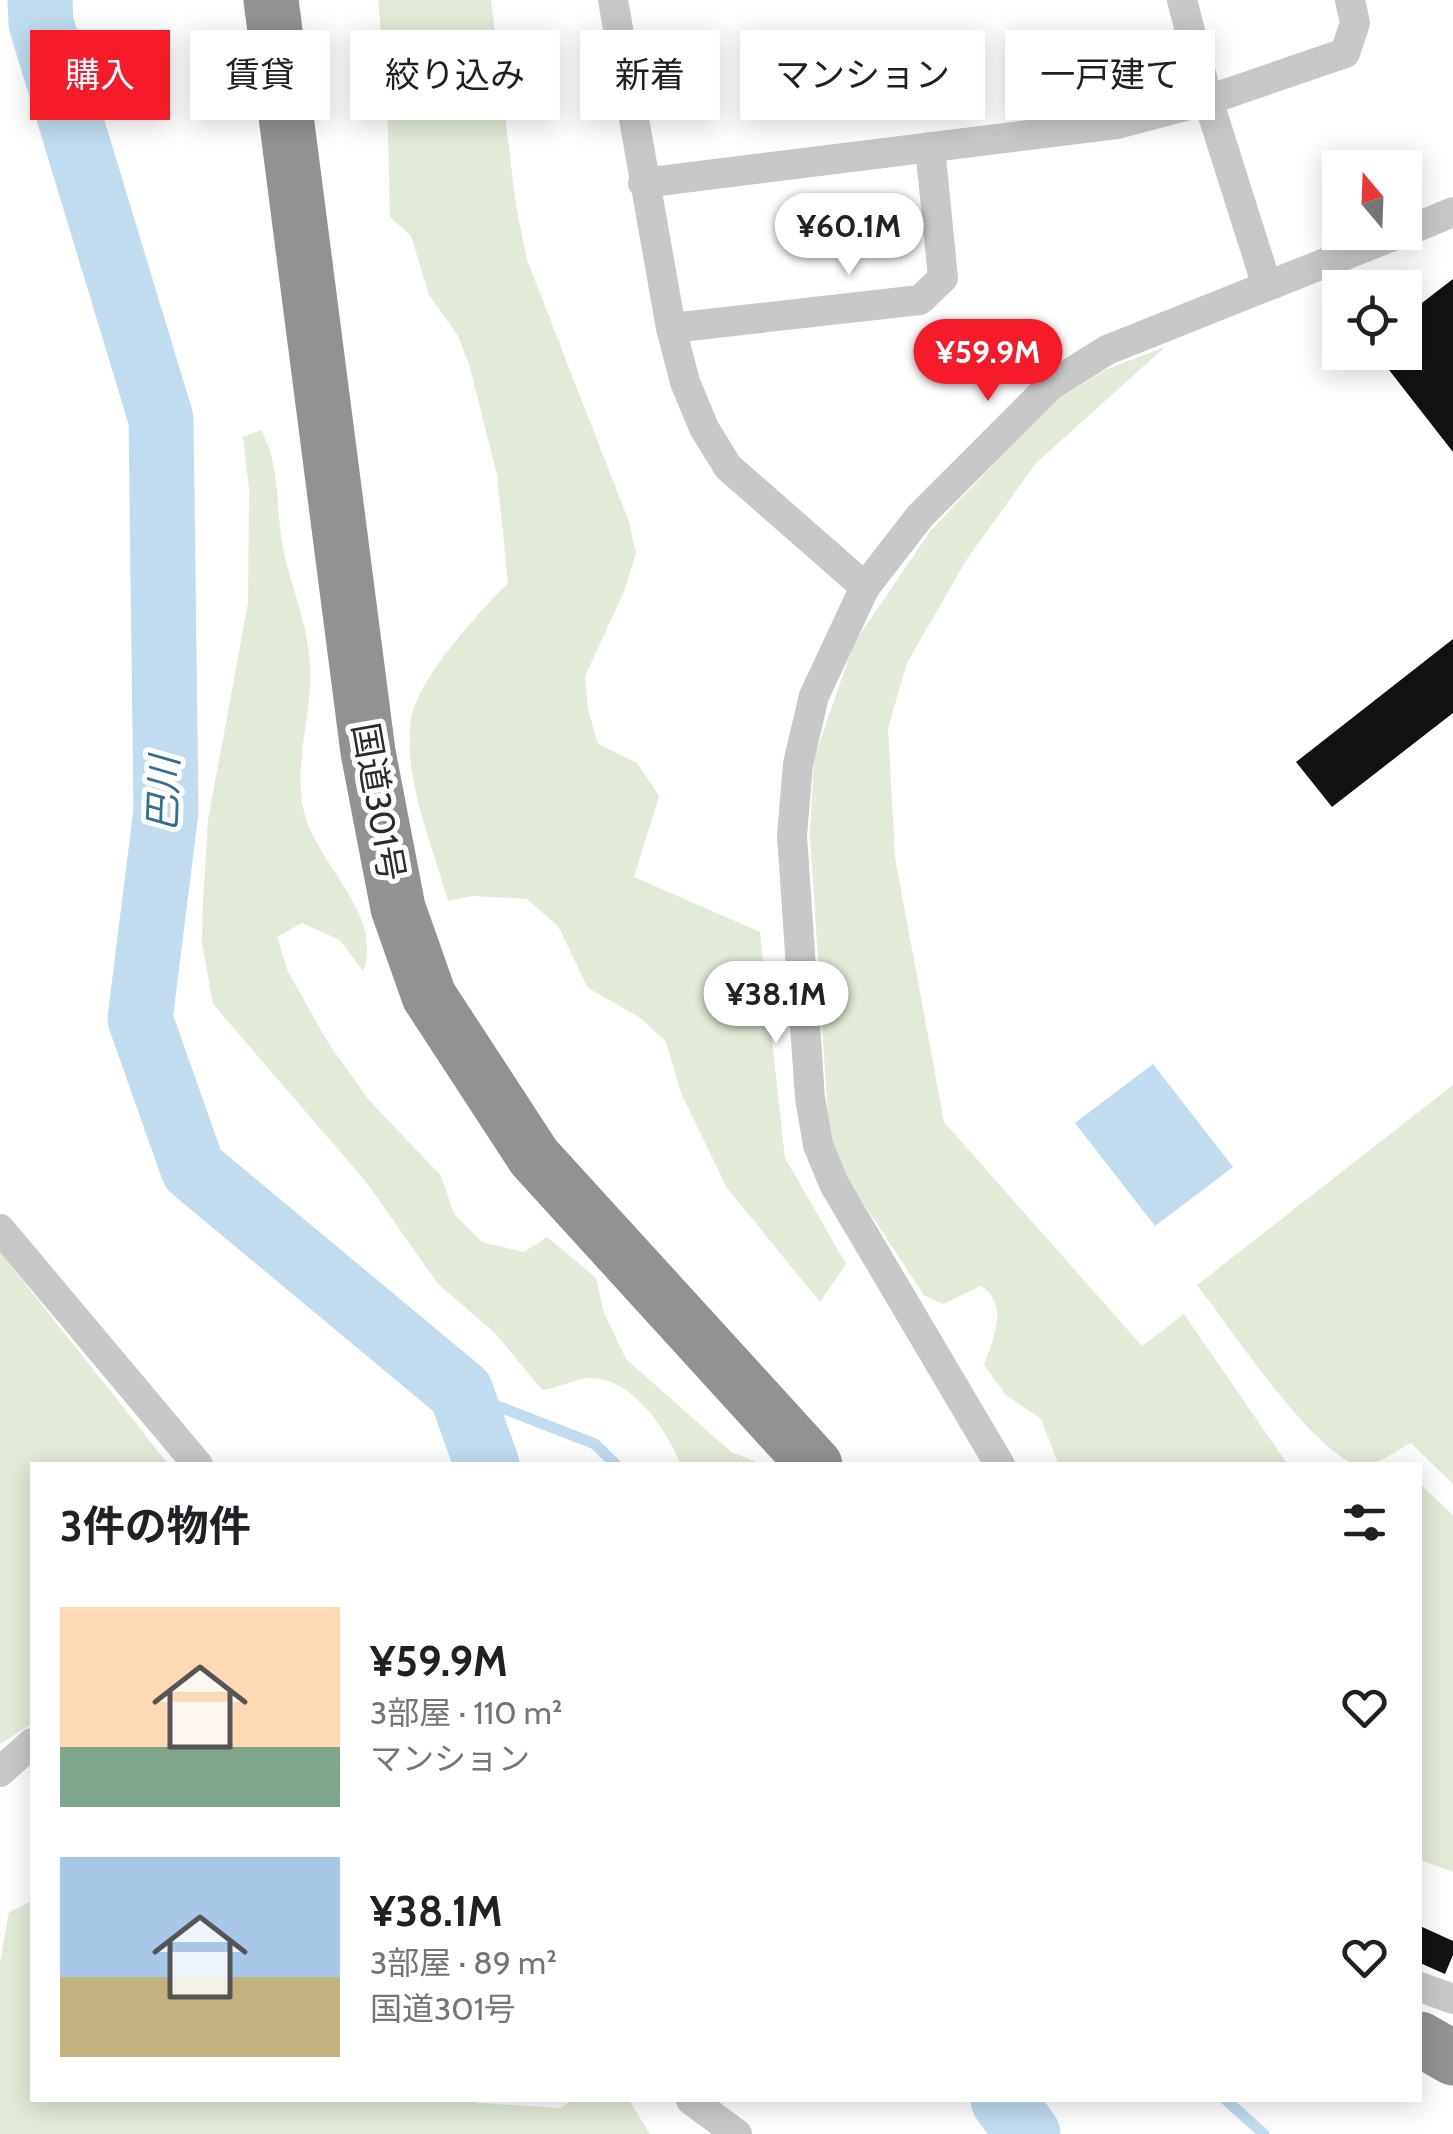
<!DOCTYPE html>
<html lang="ja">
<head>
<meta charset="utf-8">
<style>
	:root { --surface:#fff; --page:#f6f6f6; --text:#202124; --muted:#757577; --accent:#f51b29 }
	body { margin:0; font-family:Cabin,"Noto Sans JP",sans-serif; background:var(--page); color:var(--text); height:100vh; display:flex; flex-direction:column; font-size:38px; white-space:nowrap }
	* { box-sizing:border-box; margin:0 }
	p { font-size:32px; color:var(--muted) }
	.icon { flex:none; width:55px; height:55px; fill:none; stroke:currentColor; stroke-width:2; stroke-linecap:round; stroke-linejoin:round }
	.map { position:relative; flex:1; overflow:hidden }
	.drawer { position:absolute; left:30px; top:1462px; width:1392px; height:640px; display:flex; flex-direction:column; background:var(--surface); border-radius:0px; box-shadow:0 5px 25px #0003 }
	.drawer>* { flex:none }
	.banner { position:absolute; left:30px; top:30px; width:1395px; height:90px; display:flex; gap:20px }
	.needle { width:65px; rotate:341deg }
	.controls { position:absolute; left:1322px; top:150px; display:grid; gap:20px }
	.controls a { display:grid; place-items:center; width:100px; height:100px; border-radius:0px; background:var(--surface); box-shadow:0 5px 25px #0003; font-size:50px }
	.price { position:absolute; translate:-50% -85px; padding:0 22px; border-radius:35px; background:#fff; color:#222; font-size:32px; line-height:65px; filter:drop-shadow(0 2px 5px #0008) }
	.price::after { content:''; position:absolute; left:50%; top:60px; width:30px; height:22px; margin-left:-15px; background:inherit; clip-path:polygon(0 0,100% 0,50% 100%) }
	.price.active { background:var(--accent); color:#fff }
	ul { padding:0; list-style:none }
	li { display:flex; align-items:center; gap:30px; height:250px; padding:0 30px }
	li span { display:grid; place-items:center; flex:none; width:280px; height:200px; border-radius:0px; color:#555 }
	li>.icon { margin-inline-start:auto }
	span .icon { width:120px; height:120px; fill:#fffc; stroke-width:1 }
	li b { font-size:42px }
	h2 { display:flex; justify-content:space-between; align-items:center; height:120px; padding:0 30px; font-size:42px }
	.tag { padding:0 35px; border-radius:0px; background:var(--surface); box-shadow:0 5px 25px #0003; font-size:35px; line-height:90px }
	.tag.active { background:var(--accent); color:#fff }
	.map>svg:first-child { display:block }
</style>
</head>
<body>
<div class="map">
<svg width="1453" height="2134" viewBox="0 0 1453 2134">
	<rect width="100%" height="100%" fill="#fff"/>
	<g fill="#e2ebd7">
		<path d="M378 0H491L516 206 527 260 629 522 636 553 624 592 585 676 588 709 598 744 637 763 659 796 634 877 760 932 785 1158 846 1264 820 1302 727 1188 681 1093 666 1042 642 1019 588 988 558 926 527 899 473 896 448 901C432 843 403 780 411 720 416 680 480 611 508 583L497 475 469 364 458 336 429 295 411 236 390 217 387 94Z"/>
		<path d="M1165 347 1036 463 967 559 907 663 888 728 895 857 944 1122 1142 1346 1184 1314 1288 1465H1059L1041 1419 1006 1395 984 1365C993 1340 1010 1303 981 1286L943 1304 924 1295 846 1177 829 1136 810 833 814 758 854 643 931 530 1053 402 1107 369Z"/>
		<path d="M261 430C283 470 274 514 285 557 294 595 309 628 310 668 312 717 293 763 304 812 316 864 385 915 363 971L340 940 302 923 277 937 288 972 329 1044 369 1100 441 1176 454 1214 482 1242 524 1252 547 1237 596 1278 604 1313 626 1359 731 1452 764 1465H681C667 1430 631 1375 587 1378 576 1379 558 1388 542 1390L495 1333 438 1284 367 1183 213 1004 202 943 203 902 208 820 248 603 249 489 243 437Z"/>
		<path d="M1453 1085V1484L1411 1443C1397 1450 1370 1471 1354 1464 1307 1444 1231 1329 1197 1285Z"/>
		<polygon points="0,1252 169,1465 32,1465 32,1724 0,1744"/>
		<polygon points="1420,1484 1453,1515 1453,1872 1420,1860"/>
		<polygon points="32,1901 32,2100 476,2100 477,2103 561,2108 572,2100 629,2100 650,2134 0,2134 0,1962 9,1912"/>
	</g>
	<polygon fill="#c0dcee" points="1153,1064 1233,1167 1155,1226 1075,1123"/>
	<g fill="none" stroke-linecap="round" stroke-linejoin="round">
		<g stroke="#c0dcee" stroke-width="11">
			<polyline points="461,1392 595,1444 616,1465"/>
			<polyline points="1226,2100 1264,2134"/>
		</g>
		<g stroke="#c0dcee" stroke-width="65">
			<polyline points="40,0 41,23 161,419 166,811 140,1019 193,1169 461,1392 487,1465"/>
			<polyline points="1003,2100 1028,2134"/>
		</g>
	</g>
	<g fill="#121212">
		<polygon points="1453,279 1453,452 1375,352 1405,352 1405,316"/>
		<polygon points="1453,639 1453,713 1332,807 1296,762"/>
		<polygon points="1420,1926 1453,1941 1453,1955 1445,1974 1420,1963"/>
	</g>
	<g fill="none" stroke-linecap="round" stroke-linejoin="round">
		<g stroke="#c8c8c8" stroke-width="30">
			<polyline points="613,0 671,328 685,382 704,428 728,467 865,587"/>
			<polyline points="1182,0 1208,100 1267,286"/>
			<polyline points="643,183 1117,124 1208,100 1345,53 1355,23 1350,0"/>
			<polyline points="1405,232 1453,212"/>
			<polyline points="671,328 920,300 943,278 930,147"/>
			<polyline points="0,1229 198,1465"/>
			<polyline points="1000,1465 834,1184 818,1145 810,1098 792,836 798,764 814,696 865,587 920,516 1050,386 1107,350 1403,232"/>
			<polyline points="0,1772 32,1743"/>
			<polyline points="1420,1987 1453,1999"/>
			<polyline points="691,2100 737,2134"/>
		</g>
		<g stroke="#929292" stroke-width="55">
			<polyline points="271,0 368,752 398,908 429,996 534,1157 815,1465"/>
			<polyline points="1420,2039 1453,2058"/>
		</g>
	</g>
	<g text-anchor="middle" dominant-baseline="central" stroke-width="10" stroke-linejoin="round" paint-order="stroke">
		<g font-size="35" fill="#2b2b2b" stroke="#fff">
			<text transform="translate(379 802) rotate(80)">国道301号</text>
		</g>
		<g font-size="38" font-style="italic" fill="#336e94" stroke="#fff">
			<text transform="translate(163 794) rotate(-88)">巴川</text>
		</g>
	</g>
</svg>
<div class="controls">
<a><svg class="needle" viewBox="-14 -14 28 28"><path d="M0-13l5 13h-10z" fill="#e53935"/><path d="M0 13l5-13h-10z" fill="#757577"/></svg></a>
<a><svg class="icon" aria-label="locate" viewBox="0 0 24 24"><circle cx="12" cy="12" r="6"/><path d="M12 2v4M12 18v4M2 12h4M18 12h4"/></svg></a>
</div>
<b class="price" style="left:849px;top:278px">¥60.1M</b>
<b class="price active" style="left:988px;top:404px">¥59.9M</b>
<b class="price" style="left:776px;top:1046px">¥38.1M</b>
<div class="banner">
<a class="tag active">購入</a>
<a class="tag">賃貸</a>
<a class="tag">絞り込み</a>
<a class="tag">新着</a>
<a class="tag">マンション</a>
<a class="tag">一戸建て</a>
</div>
<section class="drawer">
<h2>3件の物件<svg class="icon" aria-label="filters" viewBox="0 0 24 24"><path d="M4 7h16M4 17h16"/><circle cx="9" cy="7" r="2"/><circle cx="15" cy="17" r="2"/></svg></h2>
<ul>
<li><span style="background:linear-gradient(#ffd9b3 70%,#7fa58c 0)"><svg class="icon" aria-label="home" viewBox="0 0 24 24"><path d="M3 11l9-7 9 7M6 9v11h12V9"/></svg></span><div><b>¥59.9M</b><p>3部屋 · 110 m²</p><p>マンション</p></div><svg class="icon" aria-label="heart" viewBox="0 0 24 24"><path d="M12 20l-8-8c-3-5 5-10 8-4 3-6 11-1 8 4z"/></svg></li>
<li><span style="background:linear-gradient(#a9c7e8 60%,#c2b280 0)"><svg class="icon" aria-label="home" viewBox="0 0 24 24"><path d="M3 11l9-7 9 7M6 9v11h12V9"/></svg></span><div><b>¥38.1M</b><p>3部屋 · 89 m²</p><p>国道301号</p></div><svg class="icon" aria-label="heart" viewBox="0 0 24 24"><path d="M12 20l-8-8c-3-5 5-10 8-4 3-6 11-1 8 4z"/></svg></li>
</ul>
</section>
</div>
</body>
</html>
